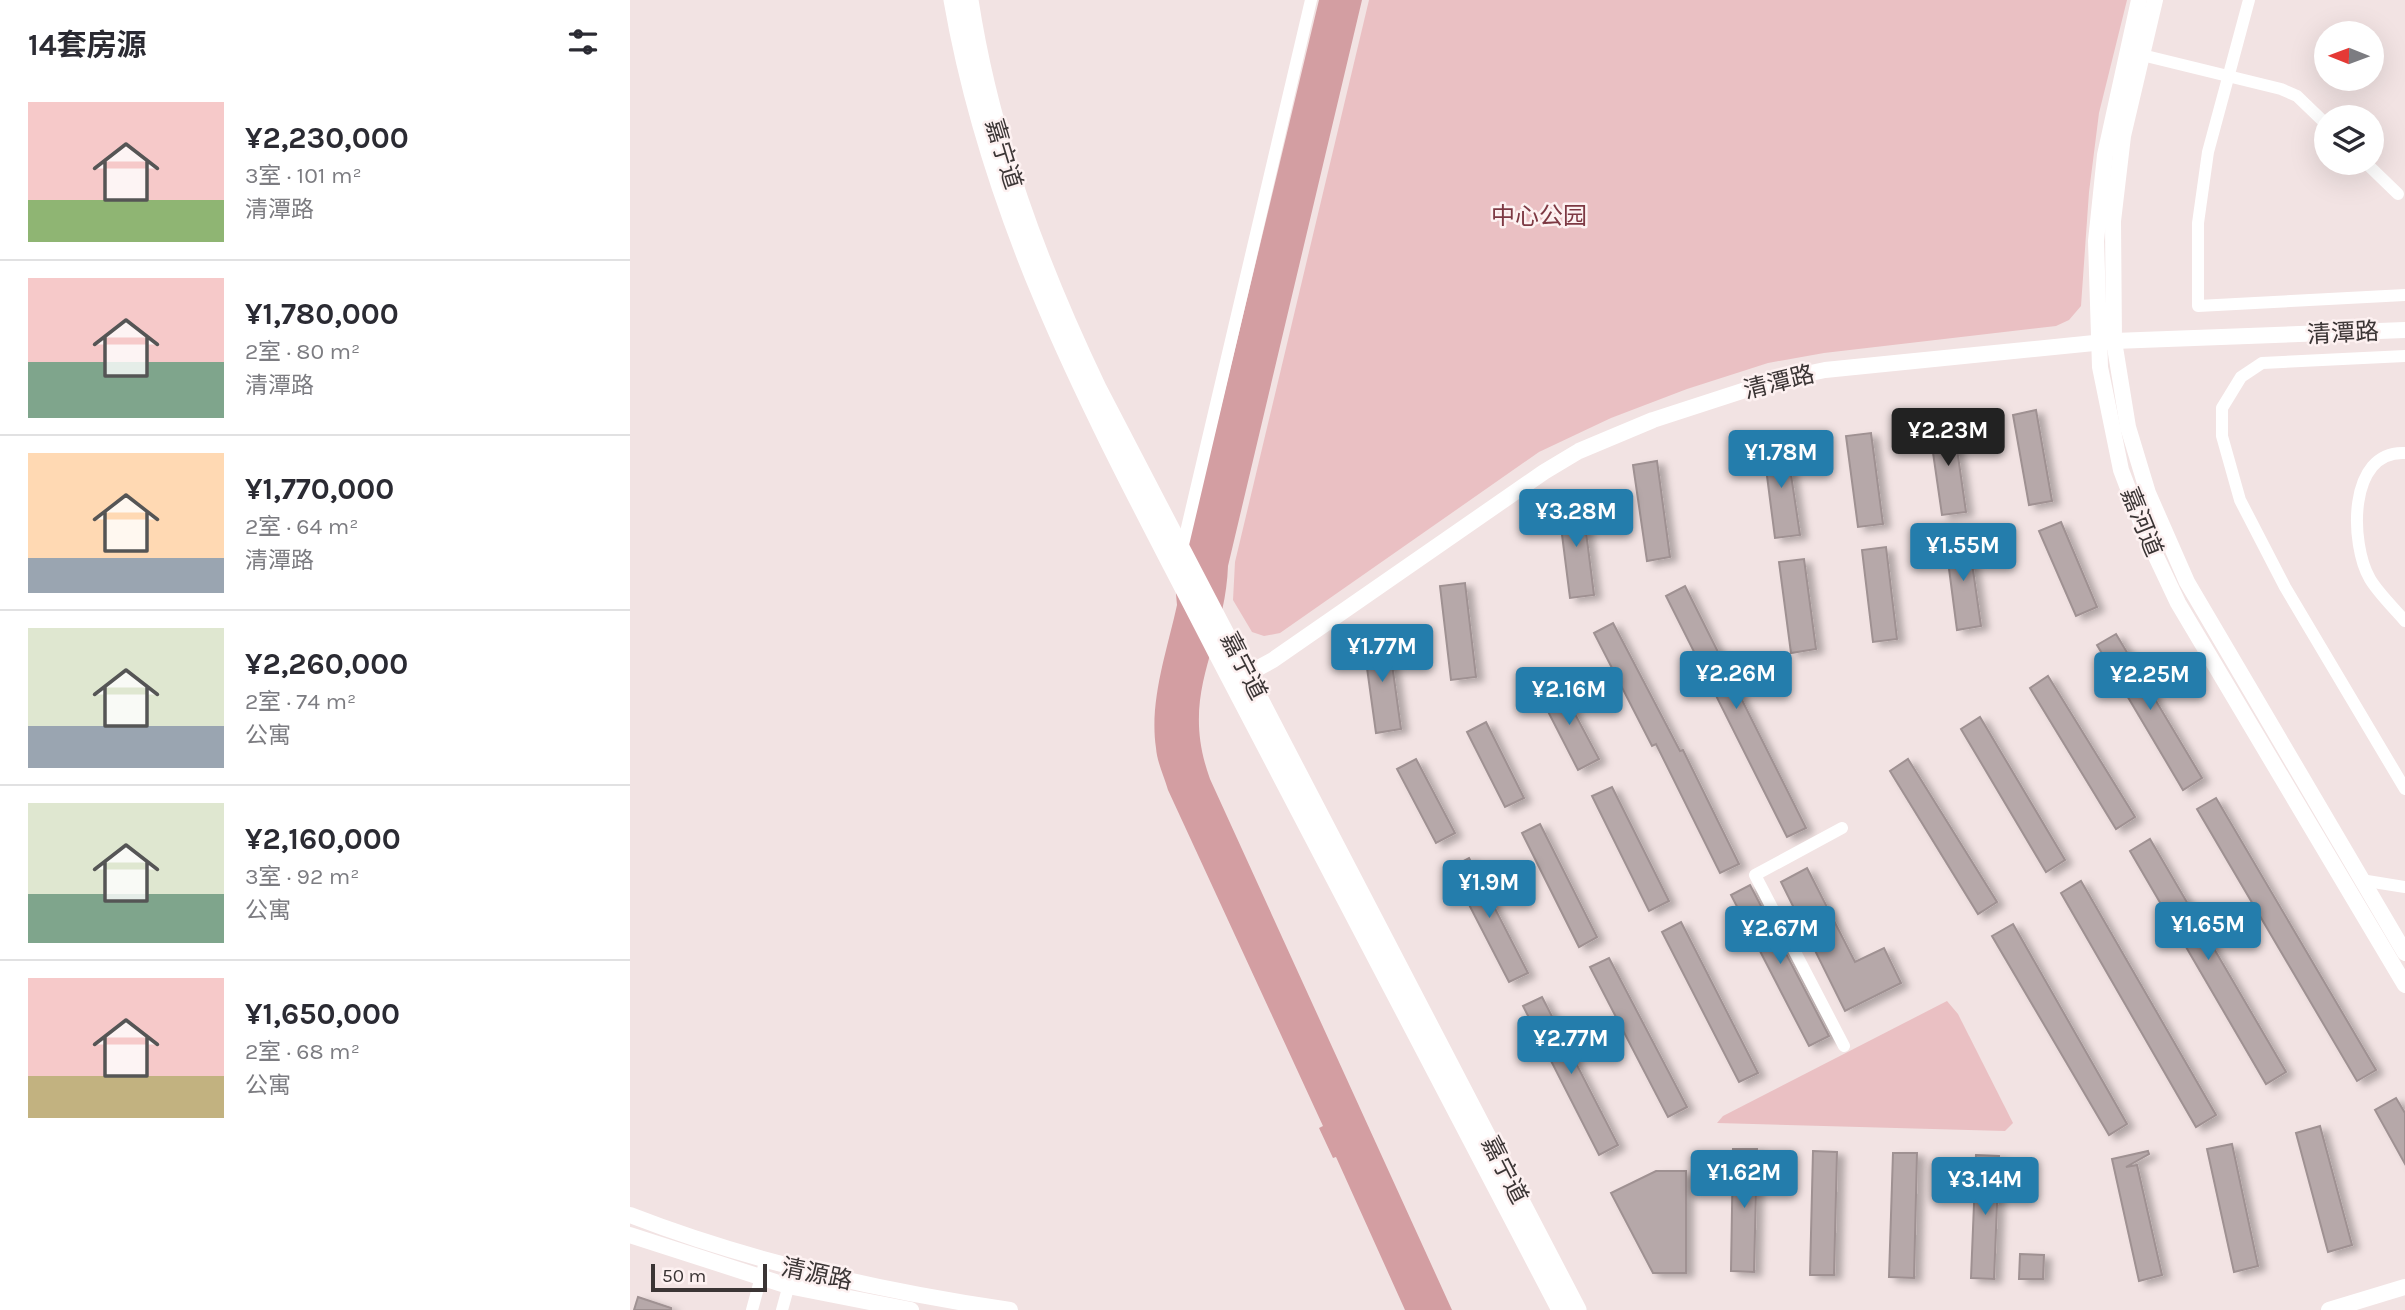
<!DOCTYPE html>
<html lang="zh">
<head>
<meta charset="utf-8">
<style>
	:root { --surface:#fff; --page:#f7f7f7; --text:#2b2b33; --muted:#7c7c81; --line:#e1e1e2; --accent:#247dac }
	body { margin:0; font-family:Karla,"Noto Sans SC",sans-serif; background:var(--page); color:var(--text); height:100vh; display:flex; flex-direction:column; font-size:26px; white-space:nowrap }
	* { box-sizing:border-box; margin:0 }
	p { font-size:23px; color:var(--muted) }
	.icon { flex:none; width:38px; height:38px; fill:none; stroke:currentColor; stroke-width:2; stroke-linecap:round; stroke-linejoin:round }
	.map { position:relative; flex:1; overflow:hidden }
	.sheet { display:flex; flex-direction:column; background:var(--surface); width:630px }
	.sheet>* { flex:none }
	.needle { width:46px; rotate:271deg }
	.controls { position:absolute; left:1684px; top:21px; display:grid; gap:14px }
	.controls a { display:grid; place-items:center; width:70px; height:70px; border-radius:50%; background:var(--surface); box-shadow:0 7px 28px #0002; font-size:35px }
	.scale { position:absolute; left:21px; bottom:18px; width:116px; box-sizing:border-box; padding-left:7px; border:4px solid #3b3535; border-top:0; font-size:19px; line-height:24px; white-space:nowrap; color:#3b3535; -webkit-text-stroke:5px #fdf1f1; paint-order:stroke }
	.price { position:absolute; translate:-50% -60px; padding:0 16px; border-radius:7px; background:var(--accent); color:#fff; font-size:23px; line-height:46px; filter:drop-shadow(0 2px 4px #0008) }
	.price::after { content:''; position:absolute; left:50%; top:42px; width:21px; height:16px; margin-left:-10px; background:inherit; clip-path:polygon(0 0,100% 0,50% 100%) }
	.price.selected { background:#222; color:#fff }
	ul { padding:0; list-style:none }
	li { display:flex; align-items:center; gap:21px; height:175px; padding:0 28px }
	li+li { border-top:2px solid var(--line) }
	li span { display:grid; place-items:center; flex:none; width:196px; height:140px; border-radius:0px; color:#555 }
	li>.icon { margin-inline-start:auto }
	span .icon { width:84px; height:84px; fill:#fffc; stroke-width:1 }
	li b { font-size:30px }
	h2 { display:flex; justify-content:space-between; align-items:center; height:84px; padding:0 28px; font-size:30px }
	main { display:flex; flex:1; min-height:0 }
	.map>svg:first-child { display:block }
</style>
</head>
<body>
<main>
<section class="sheet">
<h2>14套房源<svg class="icon" aria-label="filters" viewBox="0 0 24 24"><path d="M4 7h16M4 17h16"/><circle cx="9" cy="7" r="2"/><circle cx="15" cy="17" r="2"/></svg></h2>
<ul>
<li><span style="background:linear-gradient(#f6c9c9 70%,#8fb573 0)"><svg class="icon" aria-label="home" viewBox="0 0 24 24"><path d="M3 11l9-7 9 7M6 9v11h12V9"/></svg></span><div><b>¥2,230,000</b><p>3室 · 101 m²</p><p>清潭路</p></div></li>
<li><span style="background:linear-gradient(#f6c9c9 60%,#7fa58c 0)"><svg class="icon" aria-label="home" viewBox="0 0 24 24"><path d="M3 11l9-7 9 7M6 9v11h12V9"/></svg></span><div><b>¥1,780,000</b><p>2室 · 80 m²</p><p>清潭路</p></div></li>
<li><span style="background:linear-gradient(#ffd9b3 75%,#9aa5b1 0)"><svg class="icon" aria-label="home" viewBox="0 0 24 24"><path d="M3 11l9-7 9 7M6 9v11h12V9"/></svg></span><div><b>¥1,770,000</b><p>2室 · 64 m²</p><p>清潭路</p></div></li>
<li><span style="background:linear-gradient(#dfe7d0 70%,#9aa5b1 0)"><svg class="icon" aria-label="home" viewBox="0 0 24 24"><path d="M3 11l9-7 9 7M6 9v11h12V9"/></svg></span><div><b>¥2,260,000</b><p>2室 · 74 m²</p><p>公寓</p></div></li>
<li><span style="background:linear-gradient(#dfe7d0 65%,#7fa58c 0)"><svg class="icon" aria-label="home" viewBox="0 0 24 24"><path d="M3 11l9-7 9 7M6 9v11h12V9"/></svg></span><div><b>¥2,160,000</b><p>3室 · 92 m²</p><p>公寓</p></div></li>
<li><span style="background:linear-gradient(#f6c9c9 70%,#c2b280 0)"><svg class="icon" aria-label="home" viewBox="0 0 24 24"><path d="M3 11l9-7 9 7M6 9v11h12V9"/></svg></span><div><b>¥1,650,000</b><p>2室 · 68 m²</p><p>公寓</p></div></li>
</ul>
</section>
<div class="map">
<svg width="1775" height="1310" viewBox="0 0 1775 1310">
	<defs>
		<filter id="shadow"><feDropShadow dx="7" dy="4" stdDeviation="3.5" flood-color="#0004"/></filter>
	</defs>
	<rect width="100%" height="100%" fill="#f2e3e3"/>
	<g fill="#eac0c3">
		<polygon points="739,0 1497,0 1469,113 1459,192 1451,306 1439,320 1426,326 1194,353 1138,363 1057,389 981,418 909,452 650,633 634,636 622,632 603,600 605,562"/>
		<polygon points="1317,1001 1328,1014 1383,1123 1375,1131 1087,1123 1093,1116"/>
	</g>
	<path fill="#d39ea2" d="M689 0H732L598 566C595 648 548 691 580 779L822 1310H775L706 1157 703 1158 689 1128 693 1126 538 790C534 776 527 762 526 748 519 701 537 651 547 605L546 594Z"/>
	<g fill="#b6a8a9" stroke="#9f9192" stroke-width="2" filter="url(#shadow)">
		<polygon points="1406,410 1422,501 1399,505 1383,415"/>
		<polygon points="1323,421 1336,512 1312,515 1299,425"/>
		<polygon points="1241,433 1253,524 1228,527 1216,436"/>
		<polygon points="1156,441 1170,535 1145,538 1133,445"/>
		<polygon points="1027,461 1040,557 1017,561 1003,465"/>
		<polygon points="952,500 964,595 940,598 928,503"/>
		<polygon points="1431,522 1467,607 1446,616 1409,531"/>
		<polygon points="1338,535 1351,626 1327,630 1315,538"/>
		<polygon points="1256,547 1267,639 1243,642 1232,550"/>
		<polygon points="1174,559 1186,649 1161,653 1149,562"/>
		<polygon points="835,583 846,677 821,680 810,586"/>
		<polygon points="1055,586 1176,828 1157,837 1036,596"/>
		<polygon points="983,623 1050,751 1053,750 1109,864 1090,873 1026,744 1022,746 964,633"/>
		<polygon points="1486,634 1572,778 1553,790 1467,645"/>
		<polygon points="758,635 771,729 746,733 733,639"/>
		<polygon points="1418,676 1505,817 1486,829 1400,688"/>
		<polygon points="929,684 969,759 948,770 909,694"/>
		<polygon points="1350,717 1435,860 1416,872 1331,729"/>
		<polygon points="856,722 894,798 875,807 837,732"/>
		<polygon points="786,759 825,833 806,843 767,769"/>
		<polygon points="1278,759 1367,902 1348,914 1260,771"/>
		<polygon points="982,787 1039,901 1019,911 962,796"/>
		<polygon points="1586,798 1746,1070 1727,1081 1567,809"/>
		<polygon points="910,824 967,937 949,947 892,833"/>
		<polygon points="1520,839 1656,1072 1636,1084 1500,851"/>
		<polygon points="839,858 898,973 879,982 820,868"/>
		<polygon points="1177,868 1225,962 1254,948 1271,983 1215,1011 1151,882"/>
		<polygon points="1451,881 1586,1115 1566,1127 1431,893"/>
		<polygon points="1120,885 1199,1036 1179,1046 1101,895"/>
		<polygon points="1051,922 1128,1073 1109,1082 1032,932"/>
		<polygon points="1383,924 1497,1124 1479,1135 1362,936"/>
		<polygon points="979,958 1057,1107 1038,1117 960,967"/>
		<polygon points="912,997 988,1145 969,1155 893,1006"/>
		<polygon points="1766,1098 1775,1113 1775,1164 1745,1110"/>
		<polygon points="1690,1126 1722,1245 1698,1252 1666,1133"/>
		<polygon points="1602,1144 1628,1266 1604,1272 1577,1149"/>
		<polygon points="1103,1149 1127,1149 1124,1272 1101,1271"/>
		<polygon points="1183,1151 1207,1152 1204,1275 1180,1275"/>
		<polygon points="1518,1151 1519,1154 1496,1167 1507,1165 1532,1275 1509,1281 1482,1159"/>
		<polygon points="1263,1153 1287,1153 1284,1278 1259,1277"/>
		<polygon points="1346,1155 1369,1156 1364,1279 1341,1278"/>
		<polygon points="1026,1171 1056,1171 1056,1273 1023,1273 981,1193"/>
		<polygon points="1390,1254 1414,1255 1413,1279 1389,1279"/>
		<polygon points="8,1297 41,1308 41,1310 4,1310"/>
	</g>
	<g fill="none" stroke-linecap="round" stroke-linejoin="round">
		<g stroke="#fff" stroke-width="12">
			<polyline points="1619,0 1578,152 1568,223 1568,306 1775,295"/>
			<polyline points="1512,55 1651,89 1667,96 1696,124"/>
			<polyline points="1736,163 1768,194"/>
			<polyline points="1775,356 1632,363 1611,377 1592,408 1592,436 1610,500 1655,587 1775,789"/>
			<path d="M1775 453C1717 450 1720 545 1740 579 1749 594 1764 608 1775 621"/>
			<polyline points="552,549 681,0"/>
			<polyline points="1212,828 1125,875 1214,1046"/>
			<polyline points="1731,880 1775,887"/>
			<polyline points="122,1310 135,1262"/>
			<polyline points="152,1310 163,1270"/>
		</g>
		<g stroke="#fff" stroke-width="16">
			<polyline points="1509,0 1475,155 1466,241 1470,367 1491,470 1515,533 1548,603 1775,985"/>
			<polyline points="1525,0 1493,136 1483,221 1484,341 1498,427 1518,493 1557,582 1775,953"/>
			<polyline points="608,679 643,660 914,472 949,451 1023,420 1143,381 1195,370 1484,341 1775,330"/>
			<path d="M0 1215C123 1263 250 1291 380 1310"/>
			<polyline points="0,1235 158,1286 281,1310"/>
			<polyline points="1699,1310 1775,1287"/>
		</g>
		<g stroke="#fff" stroke-width="19">
			<path d="M323 0C365 242 477 437 587 652 700 872 818 1090 931 1310"/>
			<path d="M339 0C360 137 408 265 468 390L947 1310"/>
		</g>
	</g>
	<g text-anchor="middle" dominant-baseline="central" stroke-width="5" stroke-linejoin="round" paint-order="stroke">
		<g font-size="24" fill="#3b3535" stroke="#fdf1f1">
			<text transform="translate(374 154) rotate(73)">嘉宁道</text>
			<text transform="translate(1713 333) rotate(-3)">清潭路</text>
			<text transform="translate(1149 382) rotate(-14)">清潭路</text>
			<text transform="translate(1512 522) rotate(68)">嘉河道</text>
			<text transform="translate(614 666) rotate(63)">嘉宁道</text>
			<text transform="translate(875 1170) rotate(63)">嘉宁道</text>
			<text transform="translate(187 1274) rotate(12)">清源路</text>
		</g>
		<g font-size="24" fill="#7d3943" stroke="#fdf1f1">
			<text x="909" y="216">中心公园</text>
		</g>
	</g>
</svg>
<div class="controls">
<a><svg class="needle" viewBox="-14 -14 28 28"><path d="M0-13l5 13h-10z" fill="#e53935"/><path d="M0 13l5-13h-10z" fill="#7c7c81"/></svg></a>
<a><svg class="icon" aria-label="layers" viewBox="0 0 24 24"><path d="M12 4l9 5-9 5-9-5zM3 14l9 5 9-5"/></svg></a>
</div>
<div class="scale">50 m</div>
<b class="price selected" style="left:1318px;top:468px">¥2.23M</b>
<b class="price" style="left:1151px;top:490px">¥1.78M</b>
<b class="price" style="left:946px;top:549px">¥3.28M</b>
<b class="price" style="left:1333px;top:583px">¥1.55M</b>
<b class="price" style="left:752px;top:684px">¥1.77M</b>
<b class="price" style="left:1106px;top:711px">¥2.26M</b>
<b class="price" style="left:1520px;top:712px">¥2.25M</b>
<b class="price" style="left:939px;top:727px">¥2.16M</b>
<b class="price" style="left:859px;top:920px">¥1.9M</b>
<b class="price" style="left:1578px;top:962px">¥1.65M</b>
<b class="price" style="left:1150px;top:966px">¥2.67M</b>
<b class="price" style="left:941px;top:1076px">¥2.77M</b>
<b class="price" style="left:1114px;top:1210px">¥1.62M</b>
<b class="price" style="left:1355px;top:1217px">¥3.14M</b>
</div>
</main>
</body>
</html>
